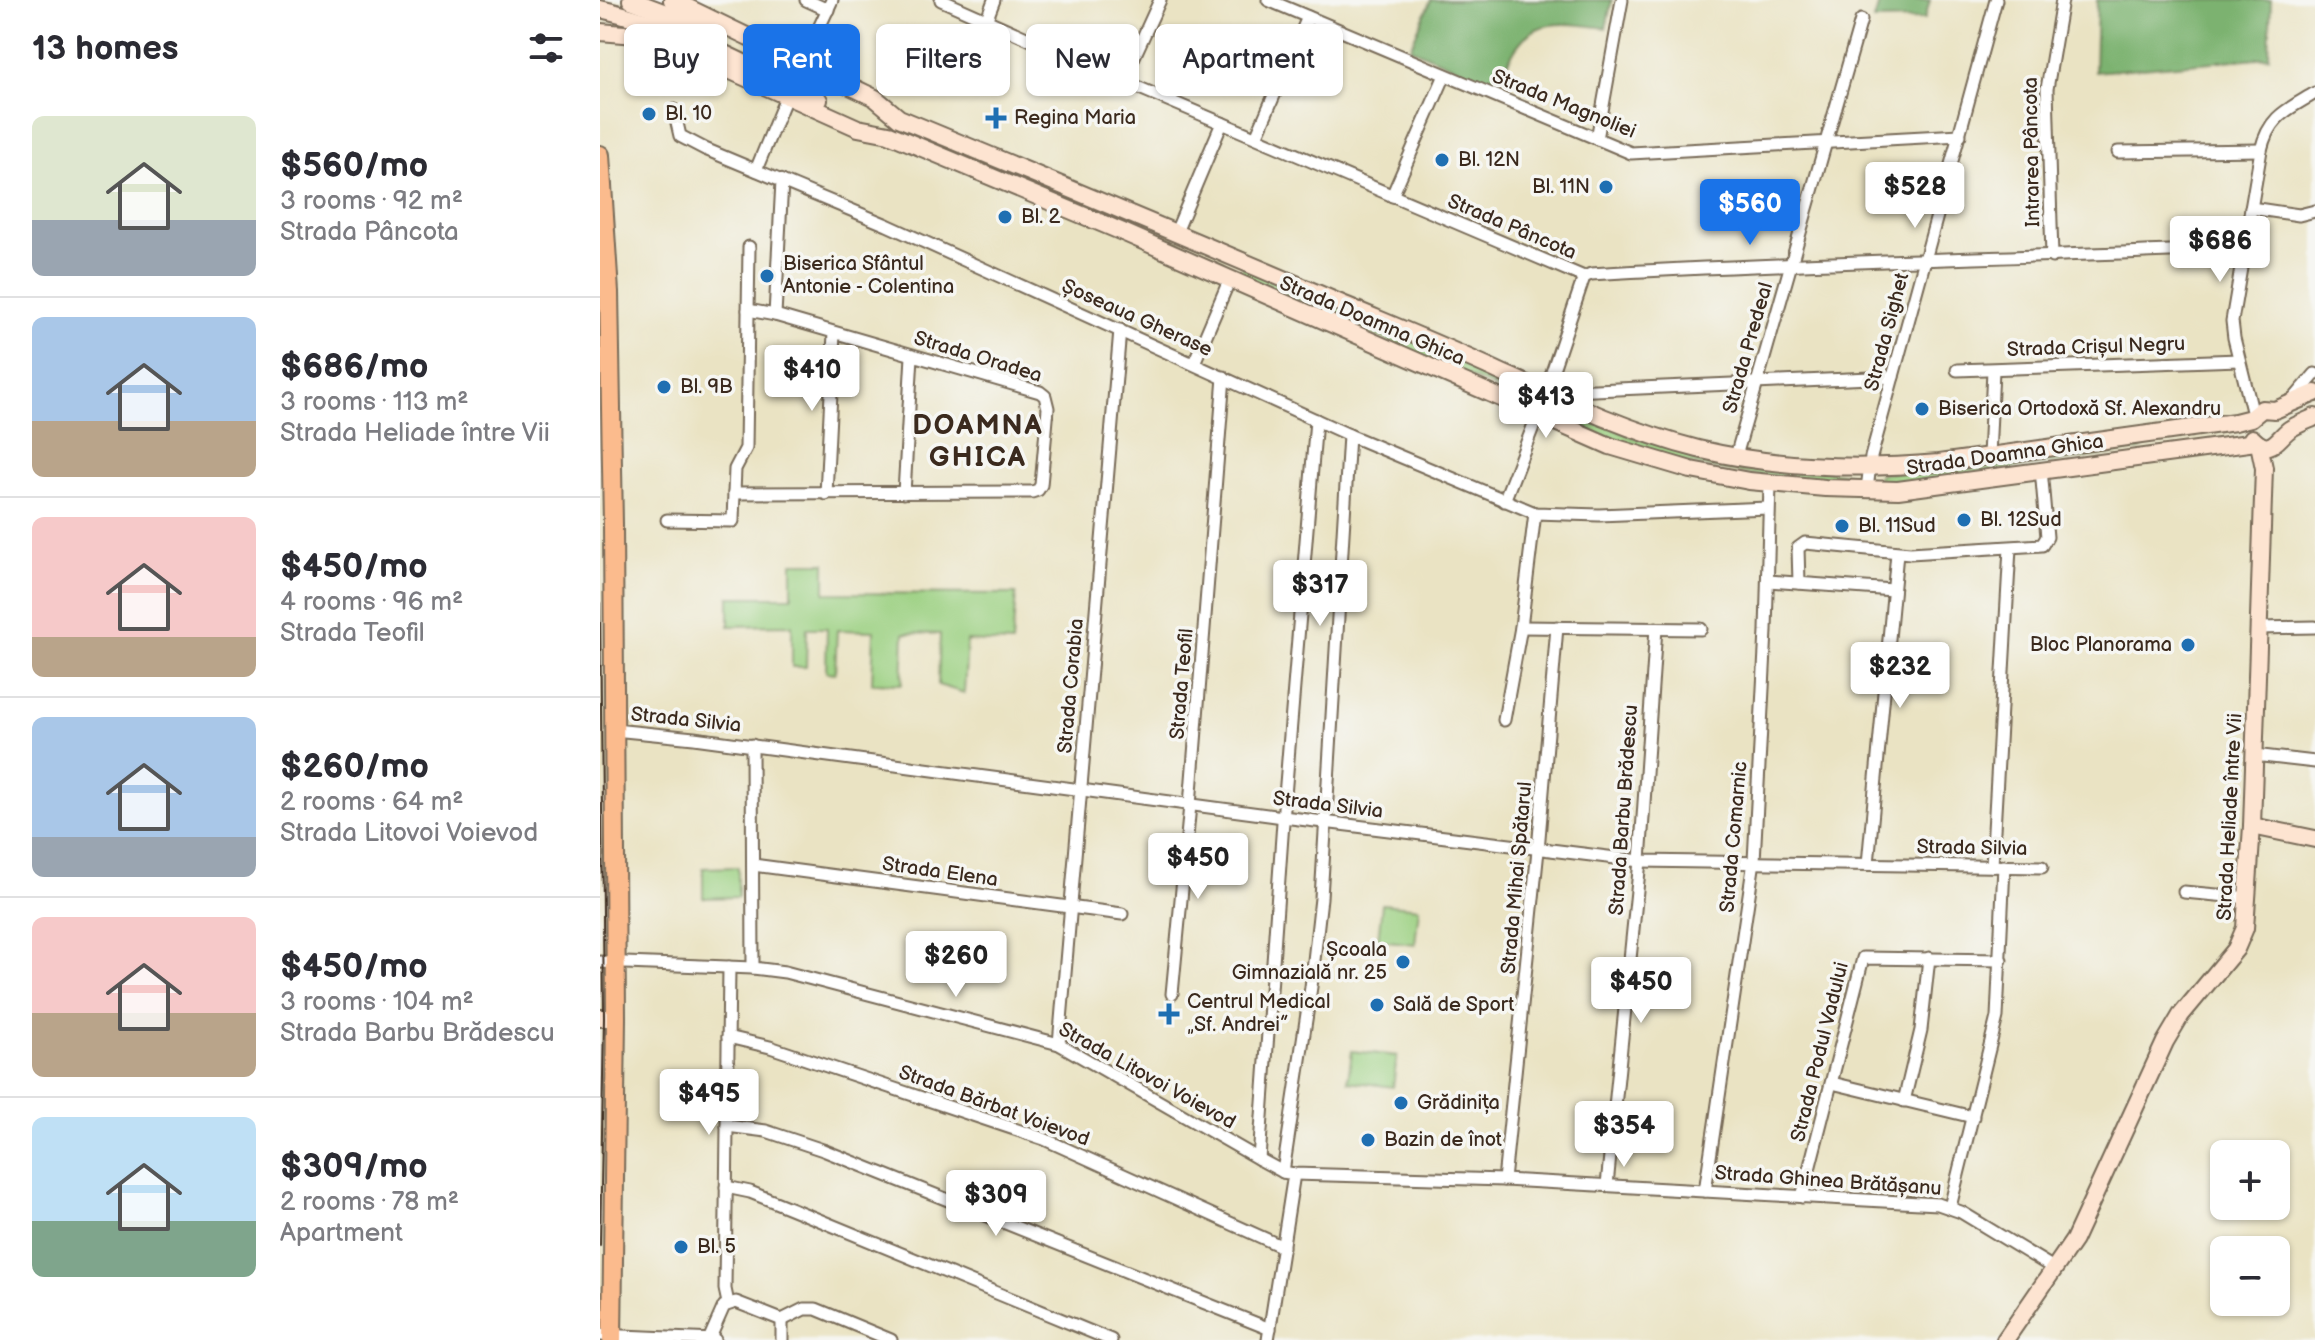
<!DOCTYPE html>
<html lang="en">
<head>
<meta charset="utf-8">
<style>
	:root { --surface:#fff; --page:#f2f2f3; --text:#2b2b33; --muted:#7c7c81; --line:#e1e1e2; --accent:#1a73e8 }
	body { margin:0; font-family:"Balsamiq Sans",sans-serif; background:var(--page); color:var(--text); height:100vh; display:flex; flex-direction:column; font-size:30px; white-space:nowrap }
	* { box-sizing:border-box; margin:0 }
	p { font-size:26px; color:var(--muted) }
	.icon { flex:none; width:44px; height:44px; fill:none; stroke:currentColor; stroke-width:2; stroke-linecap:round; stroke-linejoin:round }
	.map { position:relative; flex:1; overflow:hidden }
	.drawer { display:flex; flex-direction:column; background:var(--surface); width:600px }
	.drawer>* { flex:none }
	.guide { position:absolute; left:24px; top:24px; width:760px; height:72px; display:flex; gap:16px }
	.tools { position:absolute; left:1610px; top:1140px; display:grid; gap:16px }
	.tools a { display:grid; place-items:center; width:80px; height:80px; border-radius:12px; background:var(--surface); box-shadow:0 2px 6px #0004; font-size:40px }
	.price { position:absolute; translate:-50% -68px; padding:0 18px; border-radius:8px; background:#fff; color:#222; font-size:26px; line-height:52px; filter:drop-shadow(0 2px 4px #0008) }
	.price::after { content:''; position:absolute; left:50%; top:48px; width:24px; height:18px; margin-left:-12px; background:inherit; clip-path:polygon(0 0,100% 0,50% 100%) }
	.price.on { background:var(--accent); color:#fff }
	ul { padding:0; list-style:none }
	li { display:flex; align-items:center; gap:24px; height:200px; padding:0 32px }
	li+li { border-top:2px solid var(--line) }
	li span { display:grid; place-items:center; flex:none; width:224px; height:160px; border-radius:12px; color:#555 }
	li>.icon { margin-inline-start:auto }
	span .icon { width:96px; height:96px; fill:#fffc; stroke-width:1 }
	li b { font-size:34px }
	h2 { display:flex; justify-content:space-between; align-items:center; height:96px; padding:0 32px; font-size:34px }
	.tag { padding:0 28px; border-radius:12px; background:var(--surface); box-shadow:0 2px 6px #0004; font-size:28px; line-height:72px }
	.tag.on { background:var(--accent); color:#fff }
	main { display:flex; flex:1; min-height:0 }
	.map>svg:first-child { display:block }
</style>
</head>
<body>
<main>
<section class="drawer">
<h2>13 homes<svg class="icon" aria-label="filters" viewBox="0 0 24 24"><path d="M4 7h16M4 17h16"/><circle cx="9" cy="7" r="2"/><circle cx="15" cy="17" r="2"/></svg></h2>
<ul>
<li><span style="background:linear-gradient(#dfe7d0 65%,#9aa5b1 0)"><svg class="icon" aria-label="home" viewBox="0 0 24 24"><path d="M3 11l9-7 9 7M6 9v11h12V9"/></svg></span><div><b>$560/mo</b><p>3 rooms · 92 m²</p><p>Strada Pâncota</p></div></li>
<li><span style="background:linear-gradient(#a9c7e8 65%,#b9a48a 0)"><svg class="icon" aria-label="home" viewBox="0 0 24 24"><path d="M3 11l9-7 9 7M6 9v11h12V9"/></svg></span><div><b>$686/mo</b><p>3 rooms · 113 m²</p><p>Strada Heliade între Vii</p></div></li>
<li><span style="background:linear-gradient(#f6c9c9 75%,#b9a48a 0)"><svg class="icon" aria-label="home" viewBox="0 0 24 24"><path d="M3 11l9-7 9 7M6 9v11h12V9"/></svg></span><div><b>$450/mo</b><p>4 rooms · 96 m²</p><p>Strada Teofil</p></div></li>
<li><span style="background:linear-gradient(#a9c7e8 75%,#9aa5b1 0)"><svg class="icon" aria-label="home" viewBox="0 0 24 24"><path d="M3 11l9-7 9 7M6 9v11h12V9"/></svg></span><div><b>$260/mo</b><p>2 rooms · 64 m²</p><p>Strada Litovoi Voievod</p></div></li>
<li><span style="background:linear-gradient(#f6c9c9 60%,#b9a48a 0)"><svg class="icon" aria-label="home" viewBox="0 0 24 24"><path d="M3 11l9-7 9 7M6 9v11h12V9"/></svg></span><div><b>$450/mo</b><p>3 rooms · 104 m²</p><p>Strada Barbu Brădescu</p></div></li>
<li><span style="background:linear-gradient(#bfe0f5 65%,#7fa58c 0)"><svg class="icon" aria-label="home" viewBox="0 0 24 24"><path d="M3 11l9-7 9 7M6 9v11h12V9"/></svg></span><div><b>$309/mo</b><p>2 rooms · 78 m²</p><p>Apartment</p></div></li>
</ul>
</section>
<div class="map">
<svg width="1715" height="1340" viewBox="0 0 1715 1340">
	<rect width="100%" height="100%" fill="#f6f6f2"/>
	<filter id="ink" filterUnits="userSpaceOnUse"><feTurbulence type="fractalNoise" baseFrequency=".0125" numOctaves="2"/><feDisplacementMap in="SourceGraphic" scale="16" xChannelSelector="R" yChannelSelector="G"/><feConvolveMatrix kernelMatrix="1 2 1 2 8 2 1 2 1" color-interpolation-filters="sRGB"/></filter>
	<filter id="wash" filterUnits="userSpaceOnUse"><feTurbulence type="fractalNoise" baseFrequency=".006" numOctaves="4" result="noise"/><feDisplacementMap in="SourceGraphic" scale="32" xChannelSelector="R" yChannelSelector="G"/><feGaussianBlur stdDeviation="1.8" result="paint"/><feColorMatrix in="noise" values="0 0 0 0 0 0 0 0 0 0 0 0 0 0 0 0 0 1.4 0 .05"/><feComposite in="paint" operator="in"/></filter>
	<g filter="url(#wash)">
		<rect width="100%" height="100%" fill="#eae3c3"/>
		<g fill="#9bd081" stroke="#6b7d50" stroke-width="2">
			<polygon points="462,193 623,260 617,265 462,199"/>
			<polygon points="643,267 921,387 923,391 916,397 642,277 640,270"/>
			<path d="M968 408 1032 437 1060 445 1247 474 1252 476 1251 481C1173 480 1093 470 1019 443 1000 436 981 427 962 419L960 415 962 410Z"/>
			<polygon points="1543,441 1544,446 1540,450 1306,484 1277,483 1277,478 1281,474"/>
			<polygon points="192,563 225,563 225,593 416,594 412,643 367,641 364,693 338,685 340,634 304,633 302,684 272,683 274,631 237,630 235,673 226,672 227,628 207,628 206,667 192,667 192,625 129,626 129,597 192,597"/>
			<polygon points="138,867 138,897 103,898 103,868"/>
			<polygon points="782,904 819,908 815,944 778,940"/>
			<polygon points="752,1051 797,1056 793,1087 748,1081"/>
		</g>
		<g fill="#7cb26f" stroke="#5c6e46" stroke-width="2">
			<path d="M831 0H1012L1006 28C940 19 922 21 898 86L810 48Z"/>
			<polygon points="1280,0 1330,0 1325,19 1274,20"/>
			<polygon points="1497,0 1671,0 1669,57 1495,72"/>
		</g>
	</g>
	<g filter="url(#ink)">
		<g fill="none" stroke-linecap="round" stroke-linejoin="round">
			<g stroke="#786b58" stroke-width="15">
				<g id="street">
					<polyline points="206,0 228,10"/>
					<path d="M341 0 523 81 984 277 991 274C1208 261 1426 258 1643 248"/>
					<polyline points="668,0 1031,153 1360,135"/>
					<polyline points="386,21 394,0"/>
					<polyline points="203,62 232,0"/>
					<polyline points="523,81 560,0"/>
					<polyline points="74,110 80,136 105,149 287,225 749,435 935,513 999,515 1168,508"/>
					<polyline points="656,137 708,17"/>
					<polyline points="997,139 1022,0"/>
					<polyline points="1518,152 1661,150"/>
					<polyline points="156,170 186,97"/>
					<polyline points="792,196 845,75"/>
					<polyline points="1651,208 1699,215 1715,211"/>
					<polyline points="576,232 622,123"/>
					<polyline points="1452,257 1447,89 1462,0"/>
					<polyline points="175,315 182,181"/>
					<polyline points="594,363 629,281"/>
					<polyline points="1357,370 1639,360"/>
					<polyline points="949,392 1293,377"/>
					<polyline points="1692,401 1715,374"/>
					<path d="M1653 415 1634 338 1632 321 1661 150C1669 116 1687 110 1715 93"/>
					<polyline points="1136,456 1261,20"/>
					<polyline points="1389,456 1393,370"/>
					<polyline points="1267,489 1271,457 1396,0"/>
					<polyline points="134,493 135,469 146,448 149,247"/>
					<polyline points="304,493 312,356"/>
					<polyline points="226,494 234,333"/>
					<polyline points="904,501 938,414 984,277"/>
					<polyline points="67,520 133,521 134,493 432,492 438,490 441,485 448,408 445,396 440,392 175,315 148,310"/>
					<polyline points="1168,581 1293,590"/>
					<polyline points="1199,583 1198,548 1205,543 1310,553 1442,545 1447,537 1441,469"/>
					<polyline points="921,627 1101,629"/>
					<polyline points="1658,628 1715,627"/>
					<polyline points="904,720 921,627 935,513"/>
					<polyline points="14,730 94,738 683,817 1040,861 1442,867"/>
					<polyline points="152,745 153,968"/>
					<polyline points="1654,755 1715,762"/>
					<polyline points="1268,864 1297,553"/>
					<polyline points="153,865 522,914"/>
					<polyline points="1392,866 1410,548"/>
					<polyline points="1584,892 1649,898"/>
					<polyline points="0,962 153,968 185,972 459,1044 659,1159 683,1172 694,1174 904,1180 1338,1204 1361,1212 1455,1269"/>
					<polyline points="572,994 590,805 624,377"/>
					<polyline points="128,1037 170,1047 444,1139 683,1247"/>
					<polyline points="459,1044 520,330"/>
					<polyline points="1232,1083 1373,1117"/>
					<polyline points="1304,1101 1321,1030 1329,958"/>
					<polyline points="127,1126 166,1131 223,1150 670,1329"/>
					<polyline points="659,1159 684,808 716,420"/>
					<polyline points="683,1172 711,987 721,898 749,435"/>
					<polyline points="904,1180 938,850 957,627"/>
					<polyline points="1007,1185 1040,861 1056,628"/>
					<polyline points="126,1187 150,1192 190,1208 511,1340"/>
					<polyline points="1105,1191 1154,861 1166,631 1170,484"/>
					<polyline points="1202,1197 1263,958 1401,960"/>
					<polyline points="1350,1207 1397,1017 1404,866"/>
					<polyline points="128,1303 125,1289 129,967"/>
					<polyline points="0,1335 115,1340"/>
					<polyline points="109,1340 124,1306 136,1302 182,1320 204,1309 216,1309 291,1340"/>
					<polyline points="182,1340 182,1320"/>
					<polyline points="668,1340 694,1174"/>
				</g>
			</g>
			<g stroke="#786b58" stroke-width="20">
				<g id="secondary">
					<polyline points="31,0 98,25"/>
					<path d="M72 0 275 98 299 118C447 179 594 240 740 303 792 325 844 346 896 370 962 400 1027 431 1098 449 1177 468 1258 470 1339 463L1635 422 1651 418 1662 409 1675 410 1715 393"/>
					<path d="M0 9C77 26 149 66 219 100"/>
					<polyline points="0,32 36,35 73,45 258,128 289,134 525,233 1010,446 1091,470 1149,481 1225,488 1298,490 1656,442"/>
					<path d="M1652 438C1671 458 1678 437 1690 429 1698 424 1707 421 1715 417"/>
					<polyline points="1652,826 1715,839"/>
					<polyline points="0,1018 16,1018"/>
					<polyline points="1405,1340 1474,1240 1565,1042 1581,1015 1636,949 1645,928 1652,826 1664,468 1659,444"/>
				</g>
			</g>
			<g stroke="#786b58" stroke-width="22">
				<polyline id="primary" points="0,155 9,292 13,524 16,1018 12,1340"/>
			</g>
			<use href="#street" stroke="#fff" stroke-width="11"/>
			<use href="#secondary" stroke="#fde4d1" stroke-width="16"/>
			<use href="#primary" stroke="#fbbb8d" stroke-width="18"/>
			<polyline stroke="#3b2a1e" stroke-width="2" points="0,603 4,1018 0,1246"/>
		</g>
	</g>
	<g fill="#1f6fb2" stroke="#f6f6f2" stroke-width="3">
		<circle cx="49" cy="114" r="8"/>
		<path d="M392 106h8v8h8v8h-8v8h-8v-8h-8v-8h8z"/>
		<circle cx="842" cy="160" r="8"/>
		<circle cx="1006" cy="187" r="8"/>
		<circle cx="405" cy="217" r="8"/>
		<circle cx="167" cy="276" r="8"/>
		<circle cx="64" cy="387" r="8"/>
		<circle cx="1322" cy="409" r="8"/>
		<circle cx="1364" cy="520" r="8"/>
		<circle cx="1242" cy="526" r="8"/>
		<circle cx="1588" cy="645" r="8"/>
		<circle cx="803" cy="962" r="8"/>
		<circle cx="777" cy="1005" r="8"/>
		<path d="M565 1002h8v8h8v8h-8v8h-8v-8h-8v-8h8z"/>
		<circle cx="801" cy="1103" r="8"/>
		<circle cx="768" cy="1140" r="8"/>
		<circle cx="81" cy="1247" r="8"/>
	</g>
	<g text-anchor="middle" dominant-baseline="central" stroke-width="7" stroke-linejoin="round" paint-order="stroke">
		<g font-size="20" fill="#3b2a1e" stroke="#f6f6f2">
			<text transform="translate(964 104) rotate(22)">Strada Magnoliei</text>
			<text transform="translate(1432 152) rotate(-91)">Intrarea Pâncota</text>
			<text transform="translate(912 227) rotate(23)">Strada Pâncota</text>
			<text transform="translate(537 318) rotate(24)">Șoseaua Gherase</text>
			<text transform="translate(772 321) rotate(23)">Strada Doamna Ghica</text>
			<text transform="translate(1287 332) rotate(-75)">Strada Sighet</text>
			<text transform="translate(1496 347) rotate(-2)">Strada Crișul Negru</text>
			<text transform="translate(1148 348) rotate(-74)">Strada Predeal</text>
			<text transform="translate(378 357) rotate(17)">Strada Oradea</text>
			<text transform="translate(1405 455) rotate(-8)">Strada Doamna Ghica</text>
			<text transform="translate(582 684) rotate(-85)">Strada Teofil</text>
			<text transform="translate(471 686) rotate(-85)">Strada Corabia</text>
			<text transform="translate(86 720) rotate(6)">Strada Silvia</text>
			<text transform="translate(728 805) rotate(7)">Strada Silvia</text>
			<text transform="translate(1024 810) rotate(-86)">Strada Barbu Brădescu</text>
			<text transform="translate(1630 817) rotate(-87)">Strada Heliade între Vii</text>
			<text transform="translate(1134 837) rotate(-85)">Strada Comarnic</text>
			<text transform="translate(1372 848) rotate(1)">Strada Silvia</text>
			<text transform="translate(340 872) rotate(8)">Strada Elena</text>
			<text transform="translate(917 878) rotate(-85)">Strada Mihai Spătarul</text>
			<text transform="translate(1220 1052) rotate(-76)">Strada Podul Vadului</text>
			<text transform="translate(547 1076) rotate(29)">Strada Litovoi Voievod</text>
			<text transform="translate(394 1106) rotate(20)">Strada Bărbat Voievod</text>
			<text transform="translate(1228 1181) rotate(4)">Strada Ghinea Brătășanu</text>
		</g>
		<g font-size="20" fill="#3b2a1e" stroke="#f6f6f2" text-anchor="start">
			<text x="65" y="114">Bl. 10</text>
			<text x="414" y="118">Regina Maria</text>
			<text x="858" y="160">Bl. 12N</text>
			<text x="990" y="187" text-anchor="end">Bl. 11N</text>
			<text x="421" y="217">Bl. 2</text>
			<text x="183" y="264">Biserica Sfântul<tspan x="183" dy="23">Antonie - Colentina</tspan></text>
			<text x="80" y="387">Bl. 9B</text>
			<text x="1338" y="409">Biserica Ortodoxă Sf. Alexandru</text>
			<text x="1380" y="520">Bl. 12Sud</text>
			<text x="1258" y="526">Bl. 11Sud</text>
			<text x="1572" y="645" text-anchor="end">Bloc Planorama</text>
			<text x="787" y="950" text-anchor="end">Școala<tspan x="787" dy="23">Gimnazială nr. 25</tspan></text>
			<text x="587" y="1002">Centrul Medical<tspan x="587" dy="23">„Sf. Andrei”</tspan></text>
			<text x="793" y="1005">Sală de Sport</text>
			<text x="817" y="1103">Grădinița</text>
			<text x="784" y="1140">Bazin de înot</text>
			<text x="97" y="1247">Bl. 5</text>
		</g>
		<g font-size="28" font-weight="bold" letter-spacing="2" fill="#3b2a1e" stroke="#f6f6f2">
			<text x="378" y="425">DOAMNA<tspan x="378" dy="32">GHICA</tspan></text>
		</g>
	</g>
</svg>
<div class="tools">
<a>+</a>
<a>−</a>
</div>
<b class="price" style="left:1315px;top:230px">$528</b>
<b class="price on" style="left:1150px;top:247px">$560</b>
<b class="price" style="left:1620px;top:284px">$686</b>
<b class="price" style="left:212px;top:413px">$410</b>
<b class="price" style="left:946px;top:440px">$413</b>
<b class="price" style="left:720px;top:628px">$317</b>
<b class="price" style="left:1300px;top:710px">$232</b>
<b class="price" style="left:598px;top:901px">$450</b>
<b class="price" style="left:356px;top:999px">$260</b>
<b class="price" style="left:1041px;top:1025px">$450</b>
<b class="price" style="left:109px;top:1137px">$495</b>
<b class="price" style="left:1024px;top:1169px">$354</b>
<b class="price" style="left:396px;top:1238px">$309</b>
<div class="guide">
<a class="tag">Buy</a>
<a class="tag on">Rent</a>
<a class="tag">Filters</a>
<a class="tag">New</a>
<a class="tag">Apartment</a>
</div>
</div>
</main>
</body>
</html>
